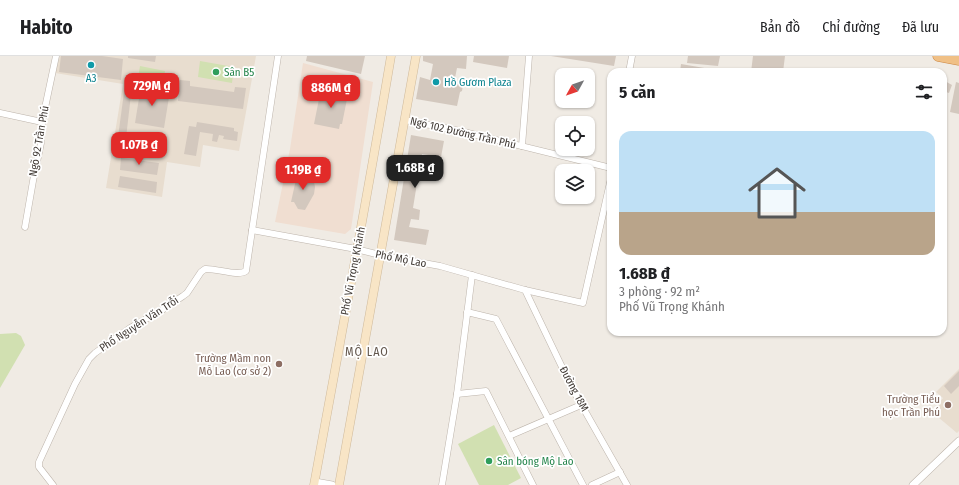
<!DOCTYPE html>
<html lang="vi">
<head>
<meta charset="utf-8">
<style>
	:root { --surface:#fff; --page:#f6f6f6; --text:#202124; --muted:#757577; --line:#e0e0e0; --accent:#e22b29 }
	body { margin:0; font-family:"Fira Sans Condensed",sans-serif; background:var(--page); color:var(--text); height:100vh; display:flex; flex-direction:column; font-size:15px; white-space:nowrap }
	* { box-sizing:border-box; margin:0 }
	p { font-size:13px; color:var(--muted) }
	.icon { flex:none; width:22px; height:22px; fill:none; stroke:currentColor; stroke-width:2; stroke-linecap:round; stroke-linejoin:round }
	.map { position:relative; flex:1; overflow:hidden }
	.details { position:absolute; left:607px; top:12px; width:340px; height:268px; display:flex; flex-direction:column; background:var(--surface); border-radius:12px; box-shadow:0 1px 3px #0004 }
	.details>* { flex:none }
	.needle { width:26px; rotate:230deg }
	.buttons { position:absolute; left:555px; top:12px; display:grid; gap:8px }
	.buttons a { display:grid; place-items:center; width:40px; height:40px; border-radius:8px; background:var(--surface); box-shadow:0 1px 3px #0004; font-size:20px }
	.price { position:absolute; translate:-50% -34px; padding:0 9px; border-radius:8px; background:var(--accent); color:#fff; font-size:13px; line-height:26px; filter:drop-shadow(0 1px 2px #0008) }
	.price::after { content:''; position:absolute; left:50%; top:24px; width:12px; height:9px; margin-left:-6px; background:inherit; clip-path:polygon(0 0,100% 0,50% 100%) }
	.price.on { background:#222; color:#fff }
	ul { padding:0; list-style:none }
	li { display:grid; align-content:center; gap:8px; height:212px; padding:0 12px }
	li+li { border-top:1px solid var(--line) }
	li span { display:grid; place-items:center; height:124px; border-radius:12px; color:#555 }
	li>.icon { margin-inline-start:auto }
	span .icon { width:72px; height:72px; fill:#fffc; stroke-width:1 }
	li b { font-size:17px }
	h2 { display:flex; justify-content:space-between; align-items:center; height:48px; padding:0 12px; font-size:17px }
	header { display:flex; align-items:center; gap:24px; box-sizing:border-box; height:56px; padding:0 20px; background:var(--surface); border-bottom:1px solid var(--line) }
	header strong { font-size:19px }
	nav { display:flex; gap:22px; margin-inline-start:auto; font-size:14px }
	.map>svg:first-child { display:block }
</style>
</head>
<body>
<header>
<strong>Habito</strong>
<nav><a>Bản đồ</a><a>Chỉ đường</a><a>Đã lưu</a></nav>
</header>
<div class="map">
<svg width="959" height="429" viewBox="0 0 959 429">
	<rect width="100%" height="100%" fill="#f0ebe4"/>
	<polygon fill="#f0ded1" points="303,7 373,26 351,173 345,178 275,166 290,93"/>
	<g fill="#e8ddcf">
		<polygon points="60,0 256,0 239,95 203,89 200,111 167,106 162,141 106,132 123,28 55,17"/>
		<polygon points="959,313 959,375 957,377 932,356 943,342 936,336"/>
	</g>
	<g fill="#d1e0b1">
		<polygon points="200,5 234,11 232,27 198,21"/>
		<polygon points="140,10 165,15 163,27 138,22"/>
		<polygon points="16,277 21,280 25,289 0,332 0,278"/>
		<polygon points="494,369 521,422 508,429 479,429 458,388"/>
	</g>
	<g fill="#d3c8be">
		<polygon points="61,0 102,0 123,3 121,24 59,16"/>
		<polygon points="128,0 156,0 155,6 128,2"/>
		<polygon points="307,0 365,0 361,18 306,5"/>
		<polygon points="423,0 467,0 466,13 457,12 454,27 463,29 462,35 460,36 457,50 416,43 420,21 430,24 433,8 423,5"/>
		<polygon points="474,0 509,0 507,12 473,6"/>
		<polygon points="551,0 616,0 614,10"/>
		<polygon points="688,0 720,0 718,10 687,7"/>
		<polygon points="753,0 785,0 783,16 751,16"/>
		<polygon points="681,8 716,14 716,16 680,16"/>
		<polygon points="180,24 190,25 190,30 234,36 235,31 246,32 243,53 178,45"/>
		<polygon points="943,24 952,29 949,37 943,35"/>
		<polygon points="956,26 959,27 959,58 950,56"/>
		<polygon points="125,29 132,30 126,82 118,81"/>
		<polygon points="141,30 170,35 164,72 135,67"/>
		<polygon points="321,33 345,37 344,42 347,43 342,68 340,68 339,73 314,68"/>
		<polygon points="197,66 234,72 234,75 238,76 237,85 223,83 224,80 219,79 217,86 212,85 213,78 200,76 196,100 184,98 189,70 196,71"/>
		<polygon points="411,79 444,85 441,101 422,98 420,108 430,110 427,122 418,121 413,152 420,154 419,164 411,163 409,171 429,174 426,189 394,184"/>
		<polygon points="121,102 159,107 157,119 120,114"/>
		<polygon points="304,115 311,117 310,120 313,121 315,131 314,138 305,154 298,153 294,146 291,146 297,119 300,120"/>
		<polygon points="120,120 157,126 156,137 118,131"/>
		<polygon points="959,315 959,330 951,338 944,330"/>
	</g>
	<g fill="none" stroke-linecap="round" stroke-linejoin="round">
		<g stroke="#bdb4ab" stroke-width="7">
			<g id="minor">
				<polyline points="629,16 632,0"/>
				<polyline points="0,57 42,66"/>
				<polyline points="405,64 460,75 611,112"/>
				<polyline points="522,90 529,0"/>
				<polyline points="25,171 33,125 41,87 42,66 56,0"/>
				<polyline points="252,174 356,193 380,199 440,210 525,234 583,247 611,122"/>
				<polyline points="525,234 573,334 627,429"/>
				<polyline points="467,256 496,263 583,429"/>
				<polyline points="457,338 486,335 533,429"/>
				<polyline points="509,380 581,349"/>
				<path d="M53 429 39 411V406L75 328 89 303 95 297 130 272 162 254 183 240 187 237 201 216 205 213C216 212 238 221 246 215L278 0"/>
				<polyline points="442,429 457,338 472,219"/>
				<polyline points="592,429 620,416"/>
			</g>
		</g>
		<g stroke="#bdb4ab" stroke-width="8">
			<g id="tertiary">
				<polyline points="315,426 332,429"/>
				<polyline points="913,429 959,385"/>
			</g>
		</g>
		<g stroke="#ceb99b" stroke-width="9">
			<g id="secondary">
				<path d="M314 429C340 286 367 143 391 0"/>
				<polyline points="339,429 416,0"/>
			</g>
		</g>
		<g stroke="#cb8643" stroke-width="11">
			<polyline id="trunk" points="938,0 959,4"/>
		</g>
		<use href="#minor" stroke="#fff" stroke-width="6"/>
		<use href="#tertiary" stroke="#fff" stroke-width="7"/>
		<use href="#secondary" stroke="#f8e5c6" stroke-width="8"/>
		<use href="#trunk" stroke="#f0c086" stroke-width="10"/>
	</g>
	<g fill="#0f9aa8" stroke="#fff" stroke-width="1.5">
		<circle cx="91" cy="9" r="4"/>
		<circle cx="436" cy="26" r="4"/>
	</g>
	<g fill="#2e9e5b" stroke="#fff" stroke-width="1.5">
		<circle cx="216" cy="16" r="4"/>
		<circle cx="489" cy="405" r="4"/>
	</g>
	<g fill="#8d6e63" stroke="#fff" stroke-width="1.5">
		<circle cx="279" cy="308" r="4"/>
		<circle cx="948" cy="349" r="4"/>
	</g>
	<g text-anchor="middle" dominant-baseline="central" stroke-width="3.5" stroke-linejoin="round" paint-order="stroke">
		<g font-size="11" fill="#27864d" stroke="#fff" text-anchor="start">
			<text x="224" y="16">Sân B5</text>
			<text x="497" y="405">Sân bóng Mộ Lao</text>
		</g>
		<g font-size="11" fill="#0d838f" stroke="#fff">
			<text x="91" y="22">A3</text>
			<text x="444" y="26" text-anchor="start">Hồ Gươm Plaza</text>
		</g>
		<g font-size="11" fill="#413a35" stroke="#fff">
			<text transform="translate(463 77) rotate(13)">Ngõ 102 Đường Trần Phú</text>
			<text transform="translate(39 85) rotate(-80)">Ngõ 92 Trần Phú</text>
			<text transform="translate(401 203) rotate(11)">Phố Mộ Lao</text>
			<text transform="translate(353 215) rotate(-79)">Phố Vũ Trọng Khánh</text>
			<text transform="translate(139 268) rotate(-33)">Phố Nguyễn Văn Trỗi</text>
			<text transform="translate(574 333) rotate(62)">Đường 18M</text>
		</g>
		<g font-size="11" fill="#785e54" stroke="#fff" text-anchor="end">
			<text x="271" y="302">Trường Mầm non<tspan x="271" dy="13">Mỗ Lao (cơ sở 2)</tspan></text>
			<text x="940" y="343">Trường Tiểu<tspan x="940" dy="13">học Trần Phú</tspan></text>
		</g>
		<g font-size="12" letter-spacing="1" fill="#63574d" stroke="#fff">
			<text x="367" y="296">MỘ LAO</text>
		</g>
	</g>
</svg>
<div class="buttons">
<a><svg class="needle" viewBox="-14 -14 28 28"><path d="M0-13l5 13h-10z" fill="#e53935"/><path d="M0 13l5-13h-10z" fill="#757577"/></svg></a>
<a><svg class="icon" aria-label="locate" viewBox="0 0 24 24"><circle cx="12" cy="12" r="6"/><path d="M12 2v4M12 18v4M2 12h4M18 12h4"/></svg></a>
<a><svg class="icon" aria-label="layers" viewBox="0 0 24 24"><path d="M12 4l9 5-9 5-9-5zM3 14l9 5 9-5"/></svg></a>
</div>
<b class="price" style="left:152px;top:51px">729M ₫</b>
<b class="price" style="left:331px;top:53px">886M ₫</b>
<b class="price" style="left:139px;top:110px">1.07B ₫</b>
<b class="price on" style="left:415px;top:133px">1.68B ₫</b>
<b class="price" style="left:303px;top:135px">1.19B ₫</b>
<section class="details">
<h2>5 căn<svg class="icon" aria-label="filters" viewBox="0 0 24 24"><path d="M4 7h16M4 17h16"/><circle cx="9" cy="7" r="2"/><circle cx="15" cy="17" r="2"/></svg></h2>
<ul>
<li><span style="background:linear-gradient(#bfe0f5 65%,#b9a48a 0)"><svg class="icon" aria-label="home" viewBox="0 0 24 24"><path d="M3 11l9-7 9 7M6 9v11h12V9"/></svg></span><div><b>1.68B ₫</b><p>3 phòng · 92 m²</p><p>Phố Vũ Trọng Khánh</p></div></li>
</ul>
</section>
</div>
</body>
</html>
